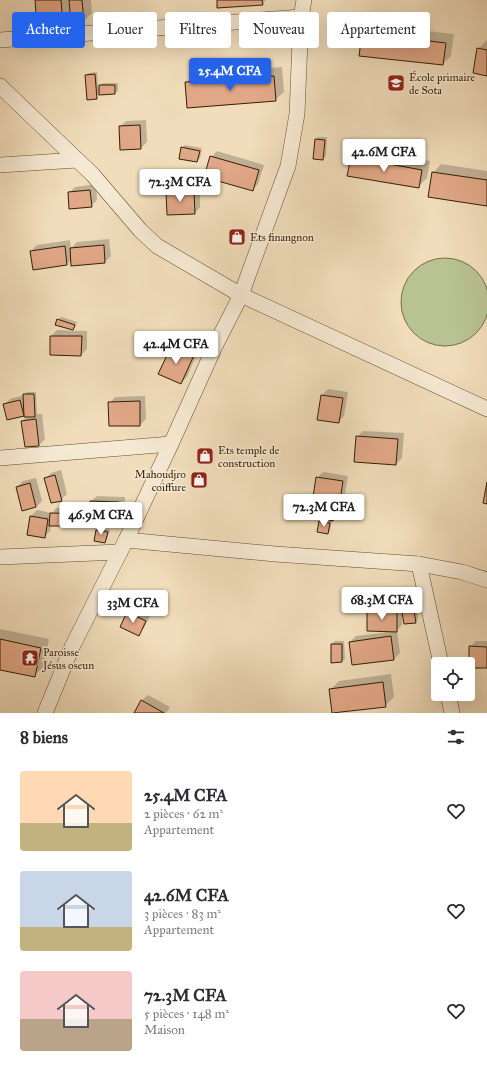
<!DOCTYPE html>
<html lang="fr">
<head>
<meta charset="utf-8">
<style>
	:root { --surface:#fff; --page:#f7f7f7; --text:#2b2b33; --muted:#7c7c81; --accent:#2563eb }
	body { margin:0; font-family:"IM FELL Great Primer",serif; background:var(--page); color:var(--text); height:100vh; display:flex; flex-direction:column; font-size:15px; white-space:nowrap }
	* { box-sizing:border-box; margin:0 }
	p { font-size:13px; color:var(--muted) }
	.icon { flex:none; width:22px; height:22px; fill:none; stroke:currentColor; stroke-width:2; stroke-linecap:round; stroke-linejoin:round }
	.map { position:relative; height:713px; overflow:hidden }
	.drawer { display:flex; flex-direction:column; background:var(--surface); flex:1 }
	.drawer>* { flex:none }
	.top-card { position:absolute; left:12px; top:12px; width:463px; height:36px; display:flex; gap:8px }
	.tools { position:absolute; left:431px; top:657px; display:grid; gap:8px }
	.tools a { display:grid; place-items:center; width:44px; height:44px; border-radius:4px; background:var(--surface); box-shadow:0 4px 16px #0002; font-size:20px }
	.price { position:absolute; translate:-50% -34px; padding:0 9px; border-radius:4px; background:#fff; color:#222; font-size:13px; line-height:26px; filter:drop-shadow(0 1px 2px #0008) }
	.price::after { content:''; position:absolute; left:50%; top:24px; width:12px; height:9px; margin-left:-6px; background:inherit; clip-path:polygon(0 0,100% 0,50% 100%) }
	.price.on { background:var(--accent); color:#fff }
	ul { padding:0; list-style:none }
	li { display:flex; align-items:center; gap:12px; height:100px; padding:0 20px }
	li span { display:grid; place-items:center; flex:none; width:112px; height:80px; border-radius:4px; color:#555 }
	li>.icon { margin-inline-start:auto }
	span .icon { width:48px; height:48px; fill:#fffc; stroke-width:1 }
	li b { font-size:17px }
	h2 { display:flex; justify-content:space-between; align-items:center; height:48px; padding:0 20px; font-size:17px }
	.chip { padding:0 14px; border-radius:4px; background:var(--surface); box-shadow:0 4px 16px #0002; font-size:14px; line-height:36px }
	.chip.on { background:var(--accent); color:#fff }
	.map>svg:first-child { display:block }
</style>
</head>
<body>
<div class="map">
<svg width="487" height="713" viewBox="0 0 487 713">
	<rect width="100%" height="100%" fill="#f1ddbb"/>
	<filter id="stains"><feTurbulence type="fractalNoise" baseFrequency=".005" numOctaves="4"/><feColorMatrix values="0 0 0 0 .2 0 0 0 0 .09 0 0 0 0 .02 0 0 0 .5 -.17"/></filter>
	<radialGradient id="worn" r=".72"><stop offset=".6" stop-color="#630" stop-opacity="0"/><stop offset="1" stop-color="#630" stop-opacity=".3"/></radialGradient>
	<circle fill="#b8c292" stroke="#75704a" cx="445" cy="302" r="44"/>
	<g fill="#0003">
		<polygon points="36,0 91,0 92,13 83,22 72,16 62,25"/>
		<polygon points="218,0 266,0 262,4"/>
		<polygon points="372,25 454,34 451,56 443,64 363,34"/>
		<polygon points="487,40 487,75 478,49"/>
		<polygon points="282,67 284,92 275,100 186,83 195,74"/>
		<polygon points="97,72 98,87 103,83 118,83 118,91 115,93 99,94 96,98 86,75 89,73"/>
		<polygon points="146,120 147,142 141,148 120,127 126,121"/>
		<polygon points="318,137 327,137 326,156 323,159 316,139"/>
		<polygon points="185,145 202,148 200,158 197,161 182,148"/>
		<polygon points="361,149 430,161 427,178 418,187 352,158"/>
		<polygon points="217,151 264,165 258,184 252,190 211,157"/>
		<polygon points="441,164 487,171 487,205 433,173"/>
		<polygon points="96,184 97,200 91,206 69,193 75,187"/>
		<polygon points="200,185 200,207 195,213 167,192 173,186"/>
		<polygon points="109,239 111,256 105,262 72,265 72,259 67,264 34,269 31,251 37,245 70,240 71,248 77,242"/>
		<polygon points="61,317 77,322 75,327 72,329 58,320"/>
		<polygon points="57,330 87,331 87,349 81,355 51,336"/>
		<polygon points="178,339 199,349 187,377 181,383 172,345"/>
		<polygon points="328,389 348,392 344,416 338,422 322,395"/>
		<polygon points="27,392 36,392 37,414 42,414 45,439 39,445 22,421 28,416 25,413 23,415 4,405 10,399 24,395"/>
		<polygon points="145,396 146,419 140,425 110,403 115,397"/>
		<polygon points="363,431 404,433 402,458 396,464 357,437"/>
		<polygon points="61,470 67,494 61,500 46,478 51,473"/>
		<polygon points="323,472 348,476 345,494 339,500 317,478"/>
		<polygon points="36,478 42,501 36,507 17,487 23,481"/>
		<polygon points="97,496 125,497 124,518 118,523 89,522 86,525 51,525 50,531 44,537 28,534 31,516 37,510 52,513 56,508 91,508 91,501"/>
		<polygon points="330,504 337,506 335,517 332,520 330,530 327,533 320,522 323,519 325,519 327,507"/>
		<polygon points="100,527 110,530 107,539 105,542 95,540 97,530"/>
		<polygon points="416,603 418,619 416,622 402,617 402,625 397,630 400,653 394,659 350,642 356,636 389,632 368,611 374,605 404,605"/>
		<polygon points="134,606 151,614 144,628 138,634 121,626 128,612"/>
		<polygon points="0,629 49,639 43,667 34,676 0,669"/>
		<polygon points="335,641 344,641 345,659 342,661 332,644"/>
		<polygon points="476,641 487,641 487,667 470,647"/>
		<polygon points="391,674 394,697 385,706 330,690 339,681"/>
		<polygon points="148,695 170,707 166,713 135,713 142,700"/>
	</g>
	<g fill="#e1a887" stroke="#321f03">
		<polygon points="35,0 61,0 63,26 37,28"/>
		<polygon points="69,0 82,0 84,22 71,24"/>
		<polygon points="217,0 262,0 263,5 217,8"/>
		<polygon points="362,33 446,43 443,65 359,56"/>
		<polygon points="477,48 487,50 487,76 473,73"/>
		<polygon points="95,74 97,99 87,100 85,75"/>
		<polygon points="274,76 276,101 187,108 185,82"/>
		<polygon points="99,85 115,85 115,94 99,95"/>
		<polygon points="140,125 141,149 120,150 119,126"/>
		<polygon points="315,139 325,140 323,160 313,159"/>
		<polygon points="181,147 200,151 197,162 179,159"/>
		<polygon points="210,156 259,170 253,191 204,177"/>
		<polygon points="351,157 422,170 419,188 347,176"/>
		<polygon points="432,172 487,180 487,206 428,197"/>
		<polygon points="90,190 92,207 69,209 68,192"/>
		<polygon points="166,191 194,191 195,214 167,215"/>
		<polygon points="104,245 105,263 71,266 70,248"/>
		<polygon points="65,246 67,265 33,270 30,251"/>
		<polygon points="57,319 75,325 73,330 55,325"/>
		<polygon points="50,336 82,336 81,356 50,355"/>
		<polygon points="172,345 194,355 181,384 158,374"/>
		<polygon points="23,394 34,394 35,417 24,417"/>
		<polygon points="321,395 343,398 339,423 317,420"/>
		<polygon points="20,400 24,416 7,420 3,404"/>
		<polygon points="140,401 140,426 109,426 108,402"/>
		<polygon points="36,419 39,446 25,447 21,421"/>
		<polygon points="356,436 398,439 396,465 354,462"/>
		<polygon points="55,475 62,501 51,503 44,478"/>
		<polygon points="316,477 343,481 340,501 313,497"/>
		<polygon points="487,482 487,504 483,503"/>
		<polygon points="30,483 36,507 22,511 16,487"/>
		<polygon points="90,501 119,502 118,524 89,523"/>
		<polygon points="326,507 335,508 333,521 324,519"/>
		<polygon points="50,513 87,514 86,526 49,526"/>
		<polygon points="30,516 48,519 45,538 27,535"/>
		<polygon points="319,521 330,523 328,534 317,532"/>
		<polygon points="96,530 108,532 105,543 94,541"/>
		<polygon points="413,605 416,623 404,624 401,607"/>
		<polygon points="367,610 397,611 397,632 367,631"/>
		<polygon points="127,612 146,621 139,636 120,627"/>
		<polygon points="391,636 394,660 352,665 349,642"/>
		<polygon points="0,639 41,648 35,677 0,670"/>
		<polygon points="331,644 342,644 342,662 331,663"/>
		<polygon points="469,646 487,647 487,668 469,668"/>
		<polygon points="383,682 386,707 332,713 329,689"/>
		<polygon points="141,700 164,713 134,713"/>
	</g>
	<g fill="none" stroke-linecap="round" stroke-linejoin="round">
		<g stroke="#624e31" stroke-width="16">
			<g id="minor">
				<polyline points="0,40 301,17"/>
				<polyline points="0,86 93,175 140,230 157,246 241,295 487,409"/>
				<polyline points="0,165 77,160"/>
				<polyline points="0,458 171,444"/>
				<polyline points="126,540 275,554 419,564 462,572 487,580"/>
				<polyline points="0,557 120,552"/>
				<polyline points="419,564 441,664"/>
				<polyline points="448,694 452,713"/>
				<polyline points="45,713 72,647 126,540 171,444 215,346 241,295 288,166 297,114 301,17 304,0"/>
			</g>
		</g>
		<use href="#minor" stroke="#f6e9d3" stroke-width="15"/>
	</g>
	<defs>
		<g id="school-square" transform="scale(0.9)"><rect x="-9" y="-9" width="18" height="18" rx="4" fill="#8f2418" stroke="#f6e9d3"/><path d="M0-5L7-2L0 1L-7-2ZM-4 1L0 2.5L4 1V4Q0 6-4 4Z" fill="#fff"/></g>
		<g id="shop-square" transform="scale(0.9)"><rect x="-9" y="-9" width="18" height="18" rx="4" fill="#8f2418" stroke="#f6e9d3"/><path d="M-5-2.5h2.3a2.7 3.5 0 0 1 5.4 0H5L5.5 6h-11ZM-1.5-2.5h3a1.5 2.3 0 0 0-3 0Z" fill="#fff"/></g>
		<g id="temple-square" transform="scale(0.9)"><rect x="-9" y="-9" width="18" height="18" rx="4" fill="#8f2418" stroke="#f6e9d3"/><path d="M0-6L5-2H3V0L6.5 2.5H4V6H1.5V3h-3V6H-4V2.5H-6.5L-3 0V-2H-5Z" fill="#fff"/></g>
	</defs>
	<g fill-rule="evenodd">
		<use href="#school-square" x="396" y="83"/>
		<use href="#shop-square" x="237" y="237"/>
		<use href="#shop-square" x="205" y="456"/>
		<use href="#shop-square" x="199" y="480"/>
		<use href="#temple-square" x="30" y="658"/>
	</g>
	<g text-anchor="middle" dominant-baseline="central" stroke-width="3" stroke-linejoin="round" paint-order="stroke">
		<g font-size="11" fill="#321f03" stroke="#f6e9d3" text-anchor="start">
			<text x="409" y="77">École primaire<tspan x="409" dy="13">de Sota</tspan></text>
			<text x="250" y="237">Ets finangnon</text>
			<text x="218" y="450">Ets temple de<tspan x="218" dy="13">construction</tspan></text>
			<text x="186" y="474" text-anchor="end">Mahoudjro<tspan x="186" dy="13">coiffure</tspan></text>
			<text x="43" y="652">Paroisse<tspan x="43" dy="13">Jésus oseun</tspan></text>
		</g>
	</g>
	<rect width="100%" height="100%" filter="url(#stains)"/>
	<rect width="100%" height="100%" fill="url(#worn)"/>
</svg>
<div class="tools">
<a><svg class="icon" aria-label="locate" viewBox="0 0 24 24"><circle cx="12" cy="12" r="6"/><path d="M12 2v4M12 18v4M2 12h4M18 12h4"/></svg></a>
</div>
<b class="price on" style="left:230px;top:92px">25.4M CFA</b>
<b class="price" style="left:384px;top:173px">42.6M CFA</b>
<b class="price" style="left:180px;top:203px">72.3M CFA</b>
<b class="price" style="left:176px;top:365px">42.4M CFA</b>
<b class="price" style="left:324px;top:528px">72.3M CFA</b>
<b class="price" style="left:101px;top:536px">46.9M CFA</b>
<b class="price" style="left:382px;top:621px">68.3M CFA</b>
<b class="price" style="left:133px;top:624px">33M CFA</b>
<div class="top-card">
<a class="chip on">Acheter</a>
<a class="chip">Louer</a>
<a class="chip">Filtres</a>
<a class="chip">Nouveau</a>
<a class="chip">Appartement</a>
</div>
</div>
<section class="drawer">
<h2>8 biens<svg class="icon" aria-label="filters" viewBox="0 0 24 24"><path d="M4 7h16M4 17h16"/><circle cx="9" cy="7" r="2"/><circle cx="15" cy="17" r="2"/></svg></h2>
<ul>
<li><span style="background:linear-gradient(#ffd9b3 65%,#c2b280 0)"><svg class="icon" aria-label="home" viewBox="0 0 24 24"><path d="M3 11l9-7 9 7M6 9v11h12V9"/></svg></span><div><b>25.4M CFA</b><p>2 pièces · 62 m²</p><p>Appartement</p></div><svg class="icon" aria-label="heart" viewBox="0 0 24 24"><path d="M12 20l-8-8c-3-5 5-10 8-4 3-6 11-1 8 4z"/></svg></li>
<li><span style="background:linear-gradient(#c9d6e8 70%,#c2b280 0)"><svg class="icon" aria-label="home" viewBox="0 0 24 24"><path d="M3 11l9-7 9 7M6 9v11h12V9"/></svg></span><div><b>42.6M CFA</b><p>3 pièces · 83 m²</p><p>Appartement</p></div><svg class="icon" aria-label="heart" viewBox="0 0 24 24"><path d="M12 20l-8-8c-3-5 5-10 8-4 3-6 11-1 8 4z"/></svg></li>
<li><span style="background:linear-gradient(#f6c9c9 60%,#b9a48a 0)"><svg class="icon" aria-label="home" viewBox="0 0 24 24"><path d="M3 11l9-7 9 7M6 9v11h12V9"/></svg></span><div><b>72.3M CFA</b><p>5 pièces · 148 m²</p><p>Maison</p></div><svg class="icon" aria-label="heart" viewBox="0 0 24 24"><path d="M12 20l-8-8c-3-5 5-10 8-4 3-6 11-1 8 4z"/></svg></li>
</ul>
</section>
</body>
</html>
